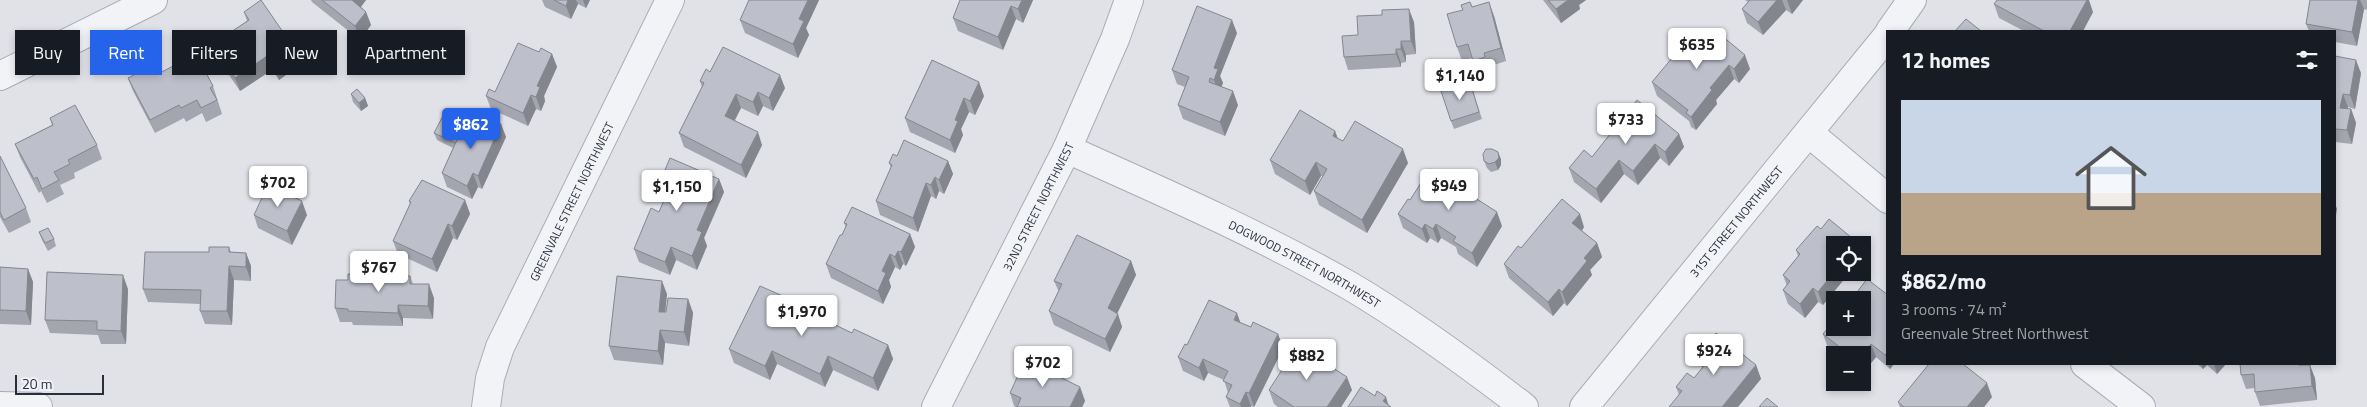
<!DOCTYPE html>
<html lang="en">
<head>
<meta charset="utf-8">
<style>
	:root { --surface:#171b24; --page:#242831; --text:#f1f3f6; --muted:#9ea1a6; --accent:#2563eb }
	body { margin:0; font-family:"Titillium Web",sans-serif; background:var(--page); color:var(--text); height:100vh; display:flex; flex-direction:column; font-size:19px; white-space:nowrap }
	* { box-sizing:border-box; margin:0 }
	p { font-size:16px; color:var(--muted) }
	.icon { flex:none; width:28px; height:28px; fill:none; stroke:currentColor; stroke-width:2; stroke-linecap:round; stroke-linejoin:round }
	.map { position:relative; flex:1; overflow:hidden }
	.drawer { position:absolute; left:1886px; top:30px; width:450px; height:335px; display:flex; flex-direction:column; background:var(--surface); border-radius:0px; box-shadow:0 2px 8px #0003 }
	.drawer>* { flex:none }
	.top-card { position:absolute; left:15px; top:30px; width:475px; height:45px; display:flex; gap:10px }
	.tools { position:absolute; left:1826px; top:236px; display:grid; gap:10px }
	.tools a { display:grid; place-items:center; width:45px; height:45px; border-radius:0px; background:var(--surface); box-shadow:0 2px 8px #0003; font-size:25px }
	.scale { position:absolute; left:15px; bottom:12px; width:89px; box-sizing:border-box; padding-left:5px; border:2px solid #292e3f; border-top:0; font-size:14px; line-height:18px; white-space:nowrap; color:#292e3f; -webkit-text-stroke:4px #eff1f6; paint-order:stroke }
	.price { position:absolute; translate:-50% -42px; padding:0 11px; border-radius:5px; background:#fff; color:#222; font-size:16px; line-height:32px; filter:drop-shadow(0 1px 2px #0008) }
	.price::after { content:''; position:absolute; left:50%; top:30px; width:15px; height:11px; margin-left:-8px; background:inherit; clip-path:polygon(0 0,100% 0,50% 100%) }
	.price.active { background:var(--accent); color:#fff }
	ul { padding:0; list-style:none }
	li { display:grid; align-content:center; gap:10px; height:265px; padding:0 15px }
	li span { display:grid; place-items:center; height:155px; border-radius:0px; color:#555 }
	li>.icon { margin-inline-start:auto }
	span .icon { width:90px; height:90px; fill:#fffc; stroke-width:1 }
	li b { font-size:21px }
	h2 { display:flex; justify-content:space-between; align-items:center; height:60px; padding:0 15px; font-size:21px }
	.pill { padding:0 18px; border-radius:0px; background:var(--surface); box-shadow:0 2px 8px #0003; font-size:18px; line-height:45px }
	.pill.active { background:var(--accent); color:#fff }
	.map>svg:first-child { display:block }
</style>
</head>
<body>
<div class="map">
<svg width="2367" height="407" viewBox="0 0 2367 407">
	<rect width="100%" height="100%" fill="#e0e2e8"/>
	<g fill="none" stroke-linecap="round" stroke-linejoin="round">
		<g stroke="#a9acb5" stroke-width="30">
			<g id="minor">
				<polyline points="1890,31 1912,0"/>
				<polyline points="0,76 153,0"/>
				<polyline points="1809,133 1888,199"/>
				<path id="s1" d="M1067 149C1163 192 1259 234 1350 286 1411 322 1468 364 1524 407"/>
				<polyline points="2085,364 2141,407"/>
				<path id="s2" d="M486 407 490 378 500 347 670 0"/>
				<path id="s3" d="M936 407 1067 149 1115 39 1129 0"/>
				<path id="s4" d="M1584 407 1888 35"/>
			</g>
		</g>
		<g stroke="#a9acb5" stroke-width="30">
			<polyline id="tertiary" points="0,406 38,407"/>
		</g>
		<use href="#minor" stroke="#f2f3f7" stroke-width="28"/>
		<use href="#tertiary" stroke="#f2f3f7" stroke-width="28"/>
	</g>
	<g fill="#a3a5af">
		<polygon points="311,0 366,0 361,7 366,12 371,25 360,40 312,2"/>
		<polygon points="542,0 590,0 586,8 578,4 571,19 545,7"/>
		<polygon points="749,0 819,0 806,28 809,35 798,58 745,33 740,20"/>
		<polygon points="960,0 1033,0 1023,23 1016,19 1003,50 958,31 953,18"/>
		<polygon points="1543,0 1586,0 1579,5 1580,9 1561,23"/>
		<polygon points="1745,0 1803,0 1792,14 1786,10 1763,35 1747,23 1742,9 1748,2"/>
		<polygon points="2310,0 2367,0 2367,10 2364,9 2357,46 2335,42 2335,31 2309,31 2306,24"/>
		<polygon points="1994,4 2093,12 2083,31 2024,31 1999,18"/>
		<polygon points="1472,7 1494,16 1506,61 1488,67 1490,71 1478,75 1472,58 1462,61 1457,47"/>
		<polygon points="244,12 296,51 301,64 279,80 272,70 240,91 216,56 211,42 228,34 247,21"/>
		<polygon points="1414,22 1416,54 1406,55 1406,62 1401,63 1401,67 1348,70 1344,57"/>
		<polygon points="1237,33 1220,76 1223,83 1221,87 1238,105 1225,136 1183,119 1178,105 1185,87 1177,84 1172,70"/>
		<polygon points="1706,43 1750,69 1739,83 1734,79 1716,100 1717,104 1696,130 1691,127 1689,121 1657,96 1652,82"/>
		<polygon points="539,52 552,54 557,67 544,96 545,101 541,111 536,109 528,126 491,109 486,96 495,92"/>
		<polygon points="2335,56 2361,73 2355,109 2348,107 2347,109 2351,109 2356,123 2352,144 2335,142"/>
		<polygon points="932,60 984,96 975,115 969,112 961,129 963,135 955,153 910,132 905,118"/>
		<polygon points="710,72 785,88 773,111 763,106 758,116 741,108 735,120 762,145 746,178 684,147 679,133 702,87 700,81"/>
		<polygon points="158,74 213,86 222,114 206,122 202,113 186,122 184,118 155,133 133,91 128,78"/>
		<polygon points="1470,82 1482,119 1454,129 1451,121"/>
		<polygon points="351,94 365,98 368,106 361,111 353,102"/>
		<polygon points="50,118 97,145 102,159 74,173 75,178 60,185 64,194 47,203 41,191 39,193 20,157 15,144 52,125"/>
		<polygon points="467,123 474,126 501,124 506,137 482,189 478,187 472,199 447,187 442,173 453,148 437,140 434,133"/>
		<polygon points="1335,131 1338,139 1343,141 1408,163 1367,233 1319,205 1314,191 1323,176 1321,176 1310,195 1275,174 1270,160"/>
		<polygon points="1679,134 1684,147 1669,166 1660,158 1638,185 1624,174 1601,203 1574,182 1569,168 1592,157"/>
		<polygon points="0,156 26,208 31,222 9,233 0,217"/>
		<polygon points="897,156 948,161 953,174 944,194 939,191 936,199 931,196 918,232 880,215 876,201 891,168 889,163"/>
		<polygon points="1501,159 1501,165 1498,170 1491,172 1487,168 1484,161"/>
		<polygon points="719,179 724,192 704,238 707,246 697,270 676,260 670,275 639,262 634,249 659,212 664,201 663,200 658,187"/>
		<polygon points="465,200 470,214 457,240 453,238 437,272 398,254 393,241 410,204 409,201"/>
		<polygon points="1410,200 1502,226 1477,267 1458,254 1456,247 1441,238 1438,243 1430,238 1427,243 1403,228 1398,214"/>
		<polygon points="254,215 307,215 292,245 258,228"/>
		<polygon points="844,223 910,234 915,247 906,266 903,264 900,270 895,267 889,280 891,287 883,304 831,278 826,264 846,227"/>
		<polygon points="1584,227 1582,231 1597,243 1602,257 1590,270 1592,275 1567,306 1564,303 1553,316 1509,278 1504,264 1521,248"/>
		<polygon points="1821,229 1835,272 1850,272 1823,305 1818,302 1805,318 1788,304 1783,290 1787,286 1783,275 1798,256 1796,250"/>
		<polygon points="39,232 54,239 56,246 48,251 42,240"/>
		<polygon points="229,247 231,252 246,253 251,266 251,281 234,280 232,325 205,324 200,311 201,304 148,302 143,289 209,252"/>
		<polygon points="1131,261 1136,275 1117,313 1122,327 1110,352 1054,325 1049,311 1059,292 1054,281"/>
		<polygon points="0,267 28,269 33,282 31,325 0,324 0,328"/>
		<polygon points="384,269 386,275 410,276 413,284 434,298 433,319 403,318 403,326 353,325 352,322 340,322 335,308 348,280"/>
		<polygon points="128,289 126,344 101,344 98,335 50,333 45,320"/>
		<polygon points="667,294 665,312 666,312 688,299 693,313 689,346 665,343 663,365 614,360 609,346"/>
		<polygon points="1888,295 1888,364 1894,364 1890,369 1876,357 1862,374 1862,355 1838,355 1828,348 1823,334"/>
		<polygon points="811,313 852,333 888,345 893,359 878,391 833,370 825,387 777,364 770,380 734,363 729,349"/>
		<polygon points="1241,323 1251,327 1278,334 1283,348 1254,407 1251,406 1251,407 1230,407 1226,397 1228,393 1224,380 1208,373 1204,381 1183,371 1178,357 1187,345"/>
		<polygon points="1698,355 1756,365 1761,379 1679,395 1676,387 1694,378 1702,368"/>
		<polygon points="2197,364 2226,364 2217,374 2207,365 2203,369"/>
		<polygon points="2240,364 2302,364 2302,365 2315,378 2317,400 2260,406 2255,392 2255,388 2246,389 2241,375"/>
		<polygon points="1080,387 1085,401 1082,407 1016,407 1014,406 1010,393"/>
		<polygon points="1269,390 1352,390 1341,407 1278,407 1274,404"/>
		<polygon points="1992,397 1984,407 1900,407 1898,402"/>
	</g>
	<g fill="#84868e">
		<polygon points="351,0 366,0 356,13"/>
		<polygon points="568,0 576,0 578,4 571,19 566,6"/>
		<polygon points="583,0 590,0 586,8"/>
		<polygon points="808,0 819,0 806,28 809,35 798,58 793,44 799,19"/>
		<polygon points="1022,0 1033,0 1023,23 1018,9"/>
		<polygon points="1568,0 1586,0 1579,5 1580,9 1561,23 1556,9"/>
		<polygon points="1777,0 1782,0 1786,10 1763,35 1758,22"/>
		<polygon points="1787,0 1803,0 1792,14"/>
		<polygon points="2087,0 2089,0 2093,12 2083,31 2070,31"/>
		<polygon points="2358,0 2360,0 2364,9 2357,46 2352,32"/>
		<polygon points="1489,2 1494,16 1506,61 1501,48"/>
		<polygon points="1011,6 1016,19 1003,50 998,37"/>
		<polygon points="1409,9 1414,22 1416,54 1411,41"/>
		<polygon points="366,12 371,25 360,40 355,26"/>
		<polygon points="1232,20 1237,33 1220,76 1223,83 1219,93 1214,80 1214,68"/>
		<polygon points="1401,41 1406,55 1406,62 1401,49"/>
		<polygon points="1396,49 1401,63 1401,67 1396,54"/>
		<polygon points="296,51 301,64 279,80 274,66"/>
		<polygon points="552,54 557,67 544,96 545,101 541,111 536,97 537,86"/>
		<polygon points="1745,55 1750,69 1739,83 1734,69"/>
		<polygon points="267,56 272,70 240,91 235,78"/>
		<polygon points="2356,60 2361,73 2355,109 2350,95"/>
		<polygon points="1729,65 1734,79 1716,100 1717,104 1696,130 1691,117 1710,88"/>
		<polygon points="780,75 785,88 773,111 769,98"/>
		<polygon points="979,82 984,96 975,115 970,101"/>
		<polygon points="1233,91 1238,105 1225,136 1220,122"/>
		<polygon points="758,92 763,106 758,116 753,102"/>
		<polygon points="736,94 741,108 730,129 725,116"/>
		<polygon points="2343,94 2348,107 2345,121 2340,108"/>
		<polygon points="531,95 536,109 528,126 523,113"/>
		<polygon points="365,98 368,106 361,111 359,103"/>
		<polygon points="964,98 969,112 961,129 963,135 955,153 950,140 955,120"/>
		<polygon points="2351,109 2356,123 2352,144 2347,130"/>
		<polygon points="501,124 506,137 482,189 478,176"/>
		<polygon points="1335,131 1340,145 1333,136"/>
		<polygon points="758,132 762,145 746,178 741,165"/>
		<polygon points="1679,134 1684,147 1669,166 1665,152"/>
		<polygon points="1655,144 1660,158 1638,185 1633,171"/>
		<polygon points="1403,149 1408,163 1367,233 1362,220"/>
		<polygon points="1498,152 1501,159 1501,165 1498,170 1495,162"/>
		<polygon points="1619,160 1624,174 1601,203 1596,189"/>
		<polygon points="948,161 953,174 944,194 939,180"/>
		<polygon points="1316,162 1321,176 1310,195 1305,181"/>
		<polygon points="473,173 478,187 472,199 467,186"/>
		<polygon points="935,177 939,191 936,199 931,185"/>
		<polygon points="719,179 724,192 704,238 707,246 697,270 692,256 697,230"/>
		<polygon points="926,183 931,196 918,232 913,218"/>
		<polygon points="465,200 470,214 457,240 452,226"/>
		<polygon points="302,201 307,215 292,245 287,231"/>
		<polygon points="2335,203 2337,209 2335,221"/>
		<polygon points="1497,212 1502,226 1477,267 1472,253"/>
		<polygon points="1580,214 1584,227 1577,237 1572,223"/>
		<polygon points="448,224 453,238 437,272 432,259"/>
		<polygon points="1425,224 1430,238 1427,243 1422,229"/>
		<polygon points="1436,224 1441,238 1438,243 1433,229"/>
		<polygon points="910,234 915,247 906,266 901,252"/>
		<polygon points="1597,243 1602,257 1590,270 1592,275 1567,306 1562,292 1584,258"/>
		<polygon points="671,247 676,260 670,275 665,262"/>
		<polygon points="898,251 903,264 900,270 895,257"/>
		<polygon points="246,253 251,266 251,281 246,267"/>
		<polygon points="890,254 895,267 889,280 891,287 883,304 878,291 882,271"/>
		<polygon points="1131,261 1136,275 1113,322 1108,308"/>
		<polygon points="229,266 234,280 232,325 227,311"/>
		<polygon points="28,269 33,282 31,325 26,311"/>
		<polygon points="1835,271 1835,272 1850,272 1823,305 1818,292"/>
		<polygon points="123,275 128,289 126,344 121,331"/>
		<polygon points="662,281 667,294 664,325 659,312"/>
		<polygon points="429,284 434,298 433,319 428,306"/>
		<polygon points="1813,288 1818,302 1805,318 1800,304"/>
		<polygon points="1559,289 1564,303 1553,316 1548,302"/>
		<polygon points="688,299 693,313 689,346 684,332"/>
		<polygon points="398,305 403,318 403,326 398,313"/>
		<polygon points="808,307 813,320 806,311"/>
		<polygon points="1237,313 1242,327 1234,320"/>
		<polygon points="1118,314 1122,327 1110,352 1105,339"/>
		<polygon points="660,330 665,343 663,365 658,351"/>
		<polygon points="1278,334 1283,348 1254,407 1249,393"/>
		<polygon points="1871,344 1876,357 1862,374 1862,355"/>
		<polygon points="888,345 893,359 878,391 873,378"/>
		<polygon points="772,351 777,364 770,380 765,366"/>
		<polygon points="1888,352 1888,361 1885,355"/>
		<polygon points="828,356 833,370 825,387 820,374"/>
		<polygon points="1203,359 1208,373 1204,381 1199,368"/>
		<polygon points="1888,364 1894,364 1890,369"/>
		<polygon points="2201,364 2206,364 2207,365 2203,369"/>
		<polygon points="2214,364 2226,364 2217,374"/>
		<polygon points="1756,365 1761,379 1738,407 1722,407"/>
		<polygon points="2310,365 2315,378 2317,400 2312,386"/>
		<polygon points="1347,377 1352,390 1341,407 1327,407"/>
		<polygon points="1987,383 1992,397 1984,407 1967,407"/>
		<polygon points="1080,387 1085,401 1082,407 1070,407"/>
		<polygon points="1246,392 1251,406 1251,407 1241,407 1240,404"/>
		<polygon points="1386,397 1389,407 1383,401"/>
	</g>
	<g fill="#bdc0cb" stroke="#84868e">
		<polygon points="261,0 296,51 274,66 267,56 235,78 211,42 227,31 228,34 249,20 244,12"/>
		<polygon points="322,0 352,0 366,12 355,26"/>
		<polygon points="554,0 568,0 566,6"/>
		<polygon points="749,0 808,0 799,19 804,21 793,44 740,20"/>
		<polygon points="960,0 1022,0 1018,9 1011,6 998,37 953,18"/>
		<polygon points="1548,0 1568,0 1556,9"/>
		<polygon points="1750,0 1777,0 1758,22 1742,9"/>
		<polygon points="1997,0 2087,0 2070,31 2044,31 1994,4"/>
		<polygon points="2310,0 2358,0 2352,32 2306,24"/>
		<polygon points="1470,2 1472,7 1489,2 1501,48 1484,53 1485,57 1473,61 1468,44 1457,47 1447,14 1463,10 1461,5"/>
		<polygon points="1197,6 1232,20 1214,68 1218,69 1214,80 1210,78 1209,82 1233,91 1220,122 1178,105 1189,77 1172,70"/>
		<polygon points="1409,9 1411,41 1401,41 1401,49 1396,49 1396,54 1344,57 1342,36 1358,35 1357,16 1382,15 1382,10"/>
		<polygon points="1966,19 1981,31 1955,31"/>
		<polygon points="1716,31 1745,55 1734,69 1729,65 1710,88 1712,90 1691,117 1686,113 1688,110 1652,82 1693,33 1706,43"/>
		<polygon points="518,43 539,52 541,48 552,54 537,86 540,87 536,97 531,95 523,113 486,96 489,89 495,92"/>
		<polygon points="723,47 780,75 769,98 758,92 753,102 736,94 725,116 758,132 741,165 679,133 704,83 700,81 706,69 710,72"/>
		<polygon points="196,54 213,86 210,88 217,100 201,108 197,100 181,108 179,105 150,120 128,78 153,65 158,74"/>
		<polygon points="2335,56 2356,60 2350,95 2343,94 2340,108 2351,109 2347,130 2335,129"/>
		<polygon points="932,60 979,82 970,101 964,98 955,120 958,121 950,140 905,118"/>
		<polygon points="1470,82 1479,112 1451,121 1441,91"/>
		<polygon points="357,89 365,98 359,103 351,94"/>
		<polygon points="1637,100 1679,134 1665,152 1655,144 1633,171 1619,160 1596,189 1569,168 1584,150 1592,157"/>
		<polygon points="75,105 97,145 68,160 70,164 54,172 59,180 42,189 37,177 34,179 15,144 53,125 50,118"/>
		<polygon points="1300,110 1335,131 1333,136 1343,141 1355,121 1403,149 1362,220 1314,191 1327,169 1316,162 1305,181 1270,160"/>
		<polygon points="445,112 467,122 467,123 465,122 456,143 434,133"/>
		<polygon points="480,114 501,124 478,176 473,173 467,186 442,173 465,122 474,126"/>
		<polygon points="904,140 948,161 939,180 935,177 931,185 926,183 913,218 876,201 892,165 889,163 893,154 897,156"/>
		<polygon points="1486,149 1492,149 1498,152 1499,158 1495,162 1489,164 1484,161 1483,154"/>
		<polygon points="0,156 26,208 4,220 0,212"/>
		<polygon points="670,158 719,179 697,230 702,232 692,256 671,247 665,262 634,249 651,208 659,212 668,191 658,187"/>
		<polygon points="1430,169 1497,212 1472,253 1453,241 1456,237 1436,224 1433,229 1425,224 1422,229 1398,214 1408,199 1410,200"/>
		<polygon points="422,180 465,200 452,226 448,224 432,259 393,241 411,202 409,201"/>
		<polygon points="268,185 302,201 287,231 254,215"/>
		<polygon points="1562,199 1580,214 1572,223 1597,243 1584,258 1587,261 1562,292 1559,289 1548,302 1504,264 1518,246 1521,248"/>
		<polygon points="852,207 910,234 901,252 898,251 895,257 890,254 882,271 886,273 878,291 826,264 840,235 842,235 847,224 844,223"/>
		<polygon points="1829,219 1858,243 1857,245 1835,245 1835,271 1818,292 1813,288 1800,304 1783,290 1790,281 1783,275 1800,254 1796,250 1817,226 1821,229"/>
		<polygon points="48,228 54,239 45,243 39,232"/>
		<polygon points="1077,235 1131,261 1108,308 1118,314 1105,339 1049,311 1062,284 1054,281"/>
		<polygon points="209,247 229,247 229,252 246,253 246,267 229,266 227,311 200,311 201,290 143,289 145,252 209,252"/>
		<polygon points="0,267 28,269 26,311 0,310"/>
		<polygon points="366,269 384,269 383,275 410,276 410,284 429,284 428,306 398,305 398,313 348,311 348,309 335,308 336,280 348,280 348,274 366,275"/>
		<polygon points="47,272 123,275 121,331 97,330 97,321 45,320"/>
		<polygon points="617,276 662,281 659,312 666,312 668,298 688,299 684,332 660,330 658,351 609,346"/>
		<polygon points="1867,279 1888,295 1888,352 1885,355 1871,344 1862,355 1850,355 1823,334 1835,320 1835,328 1862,328 1862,300 1851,300"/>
		<polygon points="760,286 808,307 806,311 852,333 854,329 888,345 873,378 828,356 820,374 772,351 765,366 729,349"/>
		<polygon points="1209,300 1237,313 1234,320 1251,327 1253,322 1278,334 1249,393 1246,392 1240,404 1226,397 1232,385 1223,381 1228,371 1203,359 1199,368 1178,357 1185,344 1187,345"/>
		<polygon points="1716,333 1756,365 1722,407 1669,407 1682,391 1676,387 1687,373 1694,378 1707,362 1698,355"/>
		<polygon points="1298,345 1347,377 1327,407 1294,407 1269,390"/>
		<polygon points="1025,360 1080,387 1070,407 1017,407 1021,398 1010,393"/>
		<polygon points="1929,364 1963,364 1987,383 1967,407 1904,407 1898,402"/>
		<polygon points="2240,364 2298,364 2298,365 2310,365 2312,386 2255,392 2254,374 2241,375"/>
		<polygon points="1361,387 1375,396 1377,391 1386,397 1383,401 1391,407 1348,407"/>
		<polygon points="1767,398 1778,407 1759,407"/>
	</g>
	<g text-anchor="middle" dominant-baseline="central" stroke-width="5" stroke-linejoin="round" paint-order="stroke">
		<g font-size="12" fill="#292e3f" stroke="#eff1f6">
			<text stroke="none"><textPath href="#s2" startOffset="224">GREENVALE STREET NORTHWEST</textPath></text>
			<text stroke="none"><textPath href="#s3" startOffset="225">32ND STREET NORTHWEST</textPath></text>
			<text stroke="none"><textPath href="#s4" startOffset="240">31ST STREET NORTHWEST</textPath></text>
			<text stroke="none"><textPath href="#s1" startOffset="264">DOGWOOD STREET NORTHWEST</textPath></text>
		</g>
	</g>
</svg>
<div class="tools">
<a><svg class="icon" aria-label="locate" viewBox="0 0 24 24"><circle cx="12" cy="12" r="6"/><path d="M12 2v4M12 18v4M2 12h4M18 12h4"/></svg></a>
<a>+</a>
<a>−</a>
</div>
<div class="scale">20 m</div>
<b class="price" style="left:1697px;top:70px">$635</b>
<b class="price" style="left:1460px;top:101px">$1,140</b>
<b class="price" style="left:1626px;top:145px">$733</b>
<b class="price active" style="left:471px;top:150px">$862</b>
<b class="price" style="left:278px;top:208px">$702</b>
<b class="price" style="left:1449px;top:211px">$949</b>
<b class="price" style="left:677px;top:212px">$1,150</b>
<b class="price" style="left:379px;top:293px">$767</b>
<b class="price" style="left:802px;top:337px">$1,970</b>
<b class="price" style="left:1714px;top:376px">$924</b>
<b class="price" style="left:1307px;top:381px">$882</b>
<b class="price" style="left:1043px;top:388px">$702</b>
<div class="top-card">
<a class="pill">Buy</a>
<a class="pill active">Rent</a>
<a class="pill">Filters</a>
<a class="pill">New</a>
<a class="pill">Apartment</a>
</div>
<section class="drawer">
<h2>12 homes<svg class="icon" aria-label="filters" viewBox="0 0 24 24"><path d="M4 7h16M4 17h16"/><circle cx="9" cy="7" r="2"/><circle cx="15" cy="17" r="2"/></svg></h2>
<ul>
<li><span style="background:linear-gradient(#c9d6e8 60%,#b9a48a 0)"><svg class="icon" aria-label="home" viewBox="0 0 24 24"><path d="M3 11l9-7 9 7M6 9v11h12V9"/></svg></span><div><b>$862/mo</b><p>3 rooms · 74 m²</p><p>Greenvale Street Northwest</p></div></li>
</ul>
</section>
</div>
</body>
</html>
